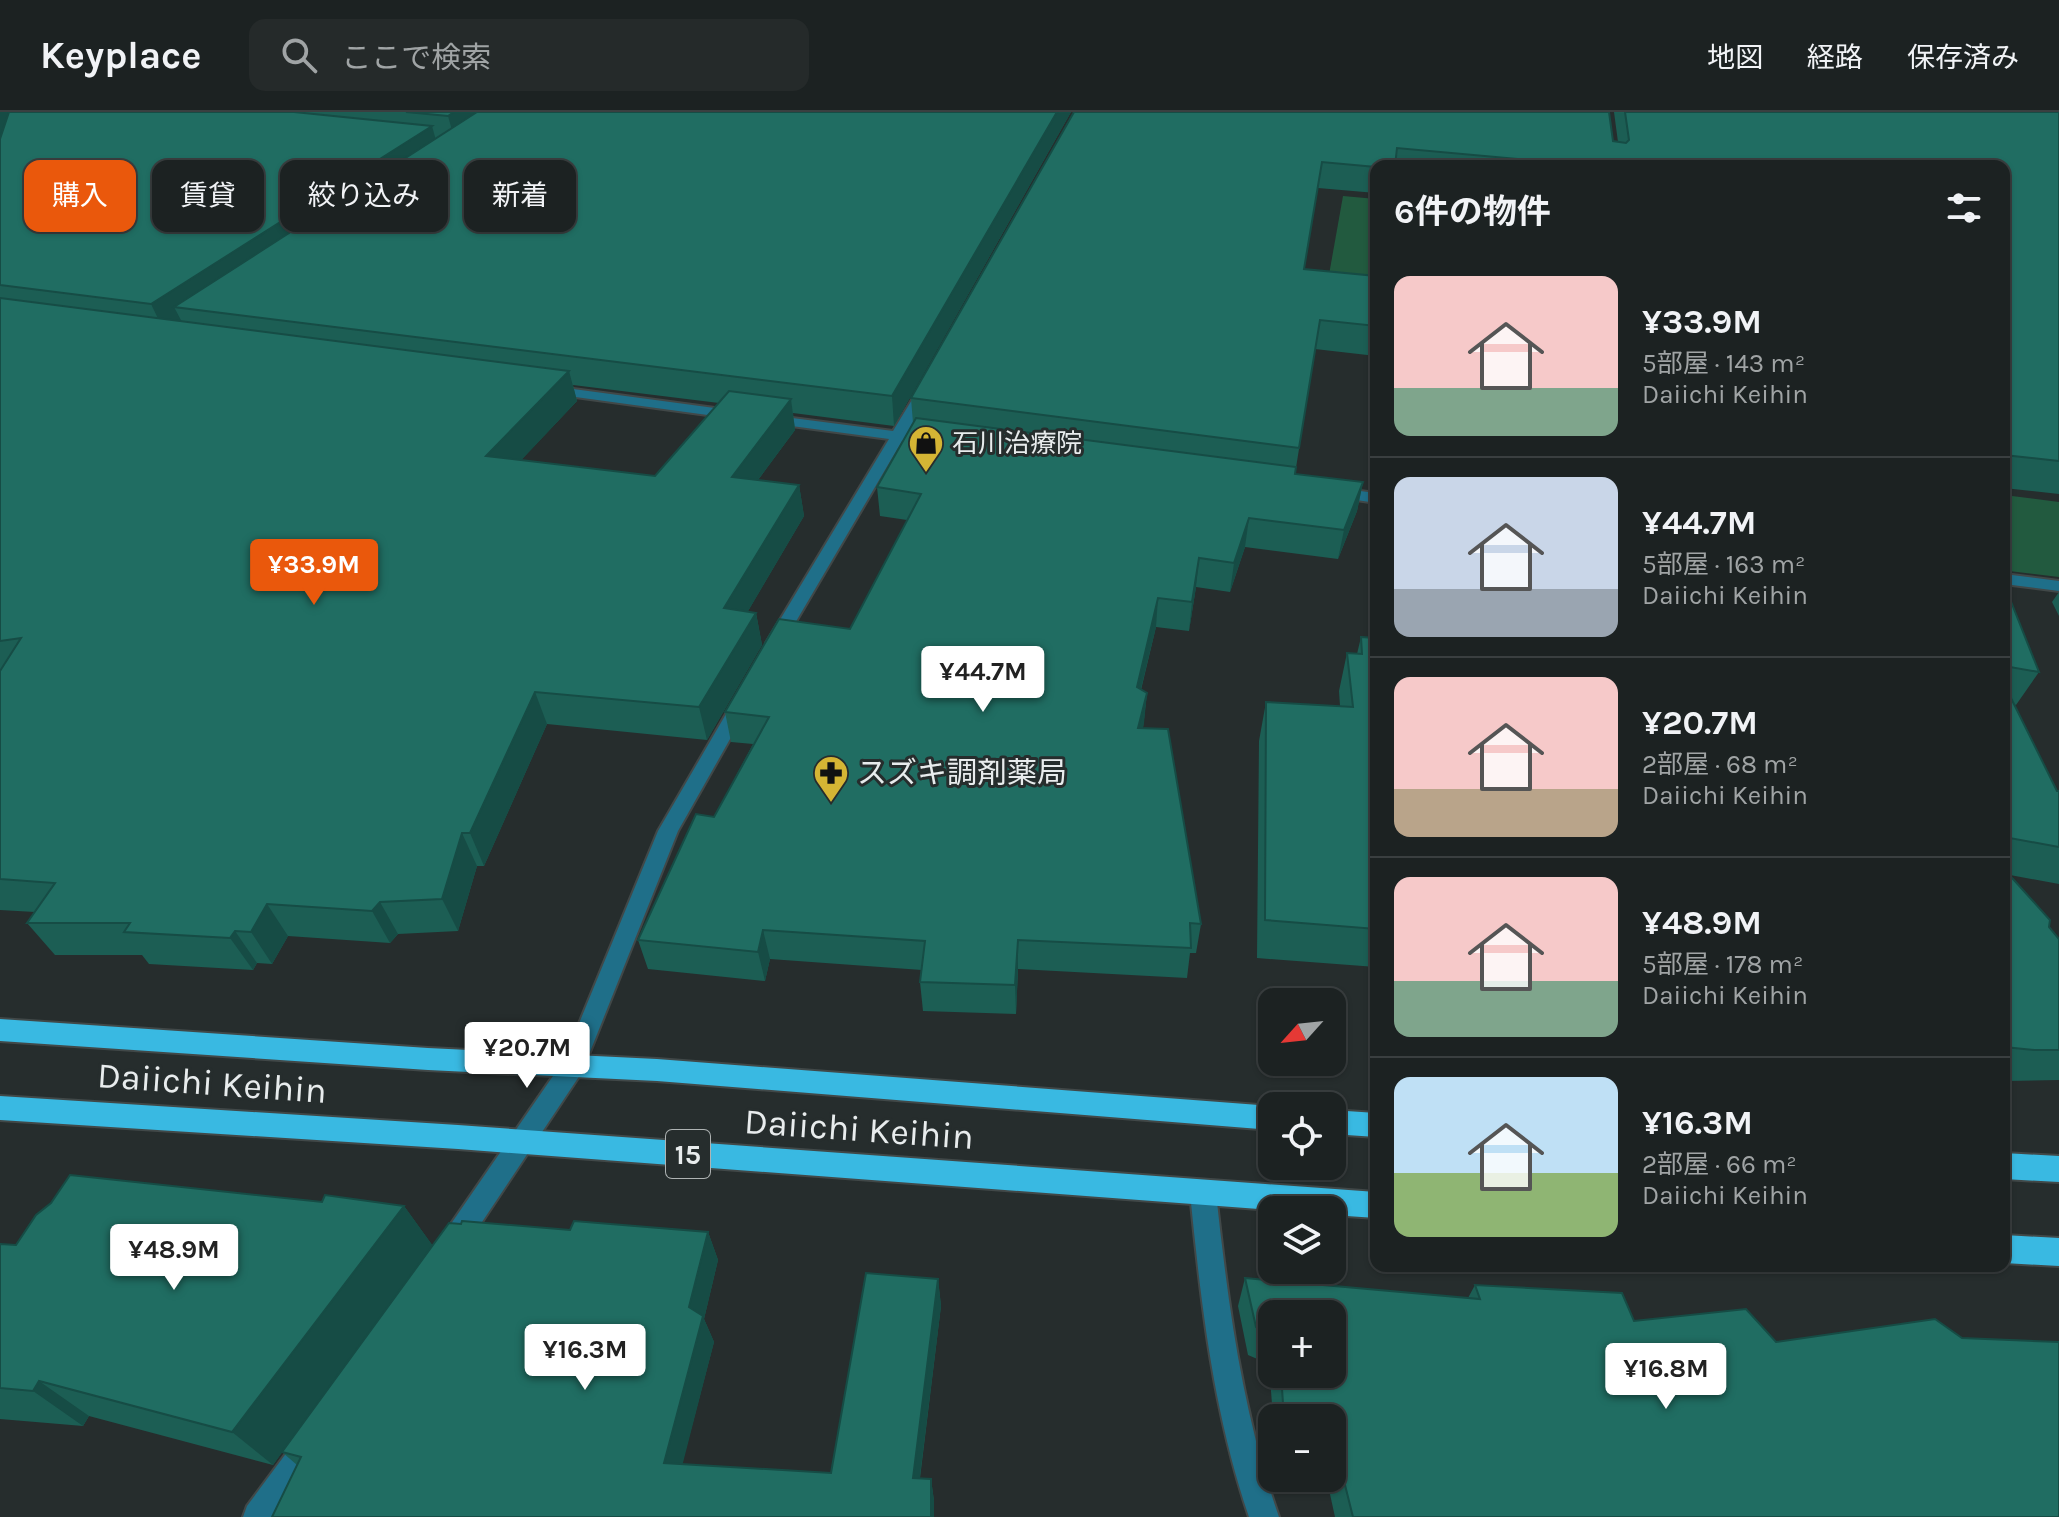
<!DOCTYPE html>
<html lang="ja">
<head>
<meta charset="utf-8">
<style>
	:root { --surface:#1c2222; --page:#252a2a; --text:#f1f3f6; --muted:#a0a4a5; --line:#3a3f40; --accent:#ea580c }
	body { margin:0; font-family:Karla,"Noto Sans JP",sans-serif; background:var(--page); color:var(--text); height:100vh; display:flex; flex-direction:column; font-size:30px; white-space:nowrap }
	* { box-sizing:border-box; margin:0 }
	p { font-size:26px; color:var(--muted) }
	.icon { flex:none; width:44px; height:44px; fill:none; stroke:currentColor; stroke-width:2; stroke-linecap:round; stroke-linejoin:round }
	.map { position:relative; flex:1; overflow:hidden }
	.details { position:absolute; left:1370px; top:48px; width:640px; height:1112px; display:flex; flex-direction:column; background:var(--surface); border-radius:16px; box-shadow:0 2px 6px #0004,0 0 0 2px var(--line) }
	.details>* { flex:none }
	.top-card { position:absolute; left:24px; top:48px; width:760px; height:72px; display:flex; gap:16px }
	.needle { width:52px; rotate:243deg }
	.fabs { position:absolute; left:1258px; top:876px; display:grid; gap:16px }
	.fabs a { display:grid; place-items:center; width:88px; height:88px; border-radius:16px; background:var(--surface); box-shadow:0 2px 6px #0004,0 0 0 2px var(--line); font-size:40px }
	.price { position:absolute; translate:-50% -68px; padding:0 18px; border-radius:8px; background:#fff; color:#222; font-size:26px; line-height:52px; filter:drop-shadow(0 2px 4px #0008) }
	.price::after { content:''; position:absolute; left:50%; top:48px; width:24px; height:18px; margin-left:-12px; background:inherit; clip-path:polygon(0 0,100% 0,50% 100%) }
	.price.active { background:var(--accent); color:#fff }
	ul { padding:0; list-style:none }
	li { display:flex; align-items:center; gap:24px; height:200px; padding:0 24px }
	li+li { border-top:2px solid var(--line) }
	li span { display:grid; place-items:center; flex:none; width:224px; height:160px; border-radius:16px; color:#555 }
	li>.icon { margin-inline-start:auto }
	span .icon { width:96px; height:96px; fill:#fffc; stroke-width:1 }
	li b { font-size:34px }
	h2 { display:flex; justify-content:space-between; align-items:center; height:96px; padding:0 24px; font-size:34px }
	.chip { padding:0 28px; border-radius:16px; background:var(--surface); box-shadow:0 2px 6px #0004,0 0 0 2px var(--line); font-size:28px; line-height:72px }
	.chip.active { background:var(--accent); color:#fff }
	header { display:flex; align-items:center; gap:48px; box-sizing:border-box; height:112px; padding:0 40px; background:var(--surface); border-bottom:2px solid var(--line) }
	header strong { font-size:38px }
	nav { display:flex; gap:44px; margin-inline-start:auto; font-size:28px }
	.search { width:560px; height:72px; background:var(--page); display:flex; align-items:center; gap:20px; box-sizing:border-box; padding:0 28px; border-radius:16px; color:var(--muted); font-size:30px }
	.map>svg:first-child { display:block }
</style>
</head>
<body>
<header>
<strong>Keyplace</strong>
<div class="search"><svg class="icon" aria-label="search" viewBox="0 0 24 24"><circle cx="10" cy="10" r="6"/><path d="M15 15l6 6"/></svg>ここで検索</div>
<nav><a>地図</a><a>経路</a><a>保存済み</a></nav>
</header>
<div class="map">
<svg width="2059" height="1405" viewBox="0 0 2059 1405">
	<rect width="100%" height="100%" fill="#262d2d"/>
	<g fill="#225a3f">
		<polygon points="1343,84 1376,87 1376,179 1327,174"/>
		<polygon points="2004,383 2059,390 2059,465 2009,459 2004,448"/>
	</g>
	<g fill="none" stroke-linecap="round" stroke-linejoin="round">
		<g stroke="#414848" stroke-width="4">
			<g id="minor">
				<polygon points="926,272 933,276 907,321 915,325 913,328 902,329 781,535 769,535 766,531 889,327 769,311 762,307 769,303 893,319 921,273"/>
				<polygon points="551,274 737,299 744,303 737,307 546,281 544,278"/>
				<polygon points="1336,376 1376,381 1376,391 1331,384 1328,381"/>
				<polygon points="2004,462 2059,469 2059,479 2004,472"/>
				<polygon points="742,584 751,590 678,719 582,960 462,1140 453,1143 444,1140 440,1131 444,1122 564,948 658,719 733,590"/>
				<path d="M1203 1069 1212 1073 1216 1081C1228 1192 1242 1300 1279 1405H1249C1213 1299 1201 1191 1190 1081L1194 1073Z"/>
				<polygon points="312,1315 322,1320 327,1330 276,1405 243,1405 247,1394 302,1320"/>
			</g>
		</g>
		<g stroke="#414848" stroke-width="4">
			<g id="trunk">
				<polygon points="0,907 428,936 657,947 1272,994 1272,1018 657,969 428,958 0,929"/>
				<polygon points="0,984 458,1013 1376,1080 1376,1106 1332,1103 1332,1098 1272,1098 458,1037 0,1008"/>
				<polygon points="1332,998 1376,1001 1376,1025 1332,1022"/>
				<polygon points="2004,1041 2059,1044 2059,1070 2004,1067"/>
				<polygon points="2004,1123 2059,1126 2059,1154 2004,1151"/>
			</g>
		</g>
		<use href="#minor" fill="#1f6f89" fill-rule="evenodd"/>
		<use href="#trunk" fill="#39b9e2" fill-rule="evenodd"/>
	</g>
	<g fill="#1c5e54" fill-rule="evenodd">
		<path d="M0 0H1071L894 314 793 301 795 318 758 368 799 373 804 404 748 499 756 501 762 533 707 628 547 612 484 754H477L458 819 398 822 390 831 288 824 272 852 257 851 253 858 149 852 142 843H55L27 811 35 800 0 798ZM573 273 719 291 655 364 521 348 577 289Z"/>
		<polygon points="1074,0 1618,30 1614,0 2059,0 2059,382 2004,376 2004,54 1376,54 1376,81 1318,76 1304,157 1376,164 1376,244 1315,237 1295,362 1363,370 1357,399 1338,447 1245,435 1230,480 1196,475 1189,519 1156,515 1141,578 1147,581 1143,616 1201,812 1196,841 1190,841 1187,866 1018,857 1016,902 923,899 920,870 922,858 770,847 765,869 648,857 638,828 714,705 753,632 731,630 725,600 850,517 907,408 880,404 877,375 913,311 911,286"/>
		<polygon points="2004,472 2039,560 2016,593 2014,592 2057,679 2059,679 2059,772 2010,763 2059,827 2059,968 2004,969"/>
		<polygon points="2059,480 2059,504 2052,490"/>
		<polygon points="1361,525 1376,526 1376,855 1257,846 1259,629 1266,590 1340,594 1339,579 1347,541 1357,542"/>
		<polygon points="322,1090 404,1094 432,1133 461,1112 570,1118 708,1120 718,1148 704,1207 714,1230 682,1352 831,1361 938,1167 941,1194 920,1366 931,1367 934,1389 297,1353 282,1340 273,1353 89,1304 83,1314 0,1307 0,1132 16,1133"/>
		<path d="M1245 1166 1468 1186 1475 1173 1634 1209 1776 1230 2059 1405H1335L1328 1373 1291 1374 1290 1366H1332V1306H1273L1269 1252 1248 1243 1238 1194ZM1272 1202 1332 1262H1272Z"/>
	</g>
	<g fill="#164c45">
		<polygon points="0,0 14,0 0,43"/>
		<polygon points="454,0 499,0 455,29 448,4"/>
		<polygon points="1057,0 1071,0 894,314 892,284"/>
		<polygon points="432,14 439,39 174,195 182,210 165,221 151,192"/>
		<polygon points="569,259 577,289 496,375 486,344"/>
		<polygon points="791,287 795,318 737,396 732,365"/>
		<polygon points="1363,370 1357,399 1338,447 1344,418"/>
		<polygon points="799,373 804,404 731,528 724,496"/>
		<polygon points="1249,406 1245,435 1230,480 1234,451"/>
		<polygon points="1199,446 1196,475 1189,519 1192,490"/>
		<polygon points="1158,486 1156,515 1134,605 1137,575"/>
		<polygon points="756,501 762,533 707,628 699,595"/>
		<polygon points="535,580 547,612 484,754 470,721"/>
		<polygon points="1147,581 1144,611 1136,646 1138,616"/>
		<polygon points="462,721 477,754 458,819 442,787"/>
		<polygon points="380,790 398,822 390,831 372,799"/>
		<polygon points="267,792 288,824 272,852 251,820"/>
		<polygon points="763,818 770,847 765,869 758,840"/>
		<polygon points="235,819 257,851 253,858 230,826"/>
		<polygon points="1018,828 1018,857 1016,902 1015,873"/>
		<polygon points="404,1094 433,1134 273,1353 232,1320"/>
		<polygon points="708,1120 718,1148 704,1207 714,1230 677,1374 664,1351 689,1195"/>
		<polygon points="938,1167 941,1194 917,1388 913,1366"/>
		<polygon points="39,1269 89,1304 83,1314 33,1279"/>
		<polygon points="931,1367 934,1389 934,1405 931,1405"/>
	</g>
	<g fill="#206d62" stroke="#164c45" stroke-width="2">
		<polygon points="9,0 294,0 432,14 151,192 0,173 0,27"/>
		<polygon points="406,0 454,0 448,4"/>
		<polygon points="477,0 1057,0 892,284 174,195"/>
		<polygon points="1074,0 1609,0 1613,29 1626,31 1629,28 1625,0 2059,0 2059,349 2004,343 2004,54 1594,54 1397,36 1395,54 1376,55 1322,50 1304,157 1376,164 1376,214 1320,208 1299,336 911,286"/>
		<polygon points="0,186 569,259 486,344 655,364 729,279 791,287 732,365 799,373 724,496 756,501 699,595 535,580 470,721 462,721 442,787 380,790 372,799 267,792 251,820 235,819 230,826 124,820 130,811 27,811 55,771 0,767 0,559 21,526 0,529"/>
		<polygon points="916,306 1296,355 1295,362 1363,370 1344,418 1249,406 1234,451 1199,446 1192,490 1158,486 1137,575 1147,581 1138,616 1168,617 1201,812 1190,811 1191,836 1018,828 1015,873 920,870 925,829 763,818 758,840 638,828 696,702 714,705 769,605 725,600 779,507 850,517 921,382 877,375"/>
		<polygon points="2004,472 2039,560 2004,554"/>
		<polygon points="1361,525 1376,526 1376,817 1265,808 1266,590 1353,595 1347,541 1362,542"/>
		<polygon points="2004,572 2057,679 2059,679 2059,735 2004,725"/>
		<polygon points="2004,757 2050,808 2049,815 2059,827 2059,938 2034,938 2004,935"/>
		<polygon points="70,1063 322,1090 325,1083 404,1094 232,1320 39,1269 33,1279 0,1276 0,1132 16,1133 36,1103 51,1091"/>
		<polygon points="462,1109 570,1118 574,1109 708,1120 689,1195 703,1204 664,1351 831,1361 866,1161 938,1167 913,1366 931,1367 931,1405 272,1405 301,1345 282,1340 449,1111 461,1112"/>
		<polygon points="1245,1166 1480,1187 1475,1173 1622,1181 1634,1209 1746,1197 1776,1230 1935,1207 1962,1226 2059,1230 2059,1405 1353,1405 1339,1349 1332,1349 1332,1306 1284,1306 1281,1262 1332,1262 1332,1202 1272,1202 1272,1222 1256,1215"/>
	</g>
	<defs>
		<g id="shop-pin" transform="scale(1.8)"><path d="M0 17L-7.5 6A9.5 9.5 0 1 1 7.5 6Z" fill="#d5b534" stroke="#262d2d"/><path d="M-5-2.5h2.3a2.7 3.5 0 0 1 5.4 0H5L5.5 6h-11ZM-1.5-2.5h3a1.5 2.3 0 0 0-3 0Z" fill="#111"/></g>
		<g id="pharmacy-pin" transform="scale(1.8)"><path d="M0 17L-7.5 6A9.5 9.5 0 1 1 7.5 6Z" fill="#d5b534" stroke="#262d2d"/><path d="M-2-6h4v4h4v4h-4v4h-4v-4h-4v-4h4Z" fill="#111"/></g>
	</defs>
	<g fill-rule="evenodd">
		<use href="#shop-pin" x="926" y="331"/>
		<use href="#pharmacy-pin" x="831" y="661"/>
	</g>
	<g text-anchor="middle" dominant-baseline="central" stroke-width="6" stroke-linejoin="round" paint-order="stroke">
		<g font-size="26" fill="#e8eced" stroke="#262d2d" text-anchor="start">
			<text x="952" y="331">石川治療院</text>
		</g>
		<rect fill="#262d2d" stroke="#aeb3b3" stroke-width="2" x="666" y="1018" width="44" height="48" rx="6"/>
		<g font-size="28" font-weight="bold" fill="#e8eced">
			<text x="688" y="1042">15</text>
		</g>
		<g font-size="30" fill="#e8eced" stroke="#262d2d" text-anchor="start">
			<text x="857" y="661">スズキ調剤薬局</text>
		</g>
		<g font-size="36" fill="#e8eced" stroke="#262d2d">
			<text transform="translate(212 971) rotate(4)">Daiichi Keihin</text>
			<text transform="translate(859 1017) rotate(4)">Daiichi Keihin</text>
		</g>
	</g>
</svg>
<div class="fabs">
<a><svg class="needle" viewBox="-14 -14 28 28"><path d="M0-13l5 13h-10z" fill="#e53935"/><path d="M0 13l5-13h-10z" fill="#a0a4a5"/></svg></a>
<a><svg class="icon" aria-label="locate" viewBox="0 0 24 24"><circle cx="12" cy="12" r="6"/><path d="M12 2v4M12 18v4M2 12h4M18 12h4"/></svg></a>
<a><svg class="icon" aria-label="layers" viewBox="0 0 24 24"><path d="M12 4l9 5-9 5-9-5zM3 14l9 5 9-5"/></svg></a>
<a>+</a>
<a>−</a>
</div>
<b class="price active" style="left:314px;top:495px">¥33.9M</b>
<b class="price" style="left:983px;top:602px">¥44.7M</b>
<b class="price" style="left:527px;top:978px">¥20.7M</b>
<b class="price" style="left:174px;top:1180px">¥48.9M</b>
<b class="price" style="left:585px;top:1280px">¥16.3M</b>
<b class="price" style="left:1666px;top:1299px">¥16.8M</b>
<div class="top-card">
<a class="chip active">購入</a>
<a class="chip">賃貸</a>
<a class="chip">絞り込み</a>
<a class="chip">新着</a>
</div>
<section class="details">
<h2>6件の物件<svg class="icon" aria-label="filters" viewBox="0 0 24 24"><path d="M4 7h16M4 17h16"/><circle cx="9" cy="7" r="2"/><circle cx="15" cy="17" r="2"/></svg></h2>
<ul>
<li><span style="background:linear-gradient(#f6c9c9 70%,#7fa58c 0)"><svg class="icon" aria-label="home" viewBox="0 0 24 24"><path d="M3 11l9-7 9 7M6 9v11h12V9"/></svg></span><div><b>¥33.9M</b><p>5部屋 · 143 m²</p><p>Daiichi Keihin</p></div></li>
<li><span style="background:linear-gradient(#c9d6e8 70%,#9aa5b1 0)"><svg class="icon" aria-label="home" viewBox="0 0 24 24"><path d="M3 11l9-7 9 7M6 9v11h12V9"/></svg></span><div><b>¥44.7M</b><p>5部屋 · 163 m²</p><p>Daiichi Keihin</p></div></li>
<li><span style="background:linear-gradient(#f6c9c9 70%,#b9a48a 0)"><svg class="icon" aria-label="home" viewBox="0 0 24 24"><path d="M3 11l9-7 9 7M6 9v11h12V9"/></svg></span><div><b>¥20.7M</b><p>2部屋 · 68 m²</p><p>Daiichi Keihin</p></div></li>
<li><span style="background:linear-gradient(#f6c9c9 65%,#7fa58c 0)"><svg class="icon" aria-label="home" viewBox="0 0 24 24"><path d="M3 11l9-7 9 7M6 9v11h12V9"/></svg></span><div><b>¥48.9M</b><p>5部屋 · 178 m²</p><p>Daiichi Keihin</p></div></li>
<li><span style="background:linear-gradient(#bfe0f5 60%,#8fb573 0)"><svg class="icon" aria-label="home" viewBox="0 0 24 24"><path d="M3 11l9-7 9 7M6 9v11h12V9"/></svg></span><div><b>¥16.3M</b><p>2部屋 · 66 m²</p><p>Daiichi Keihin</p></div></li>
</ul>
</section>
</div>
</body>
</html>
